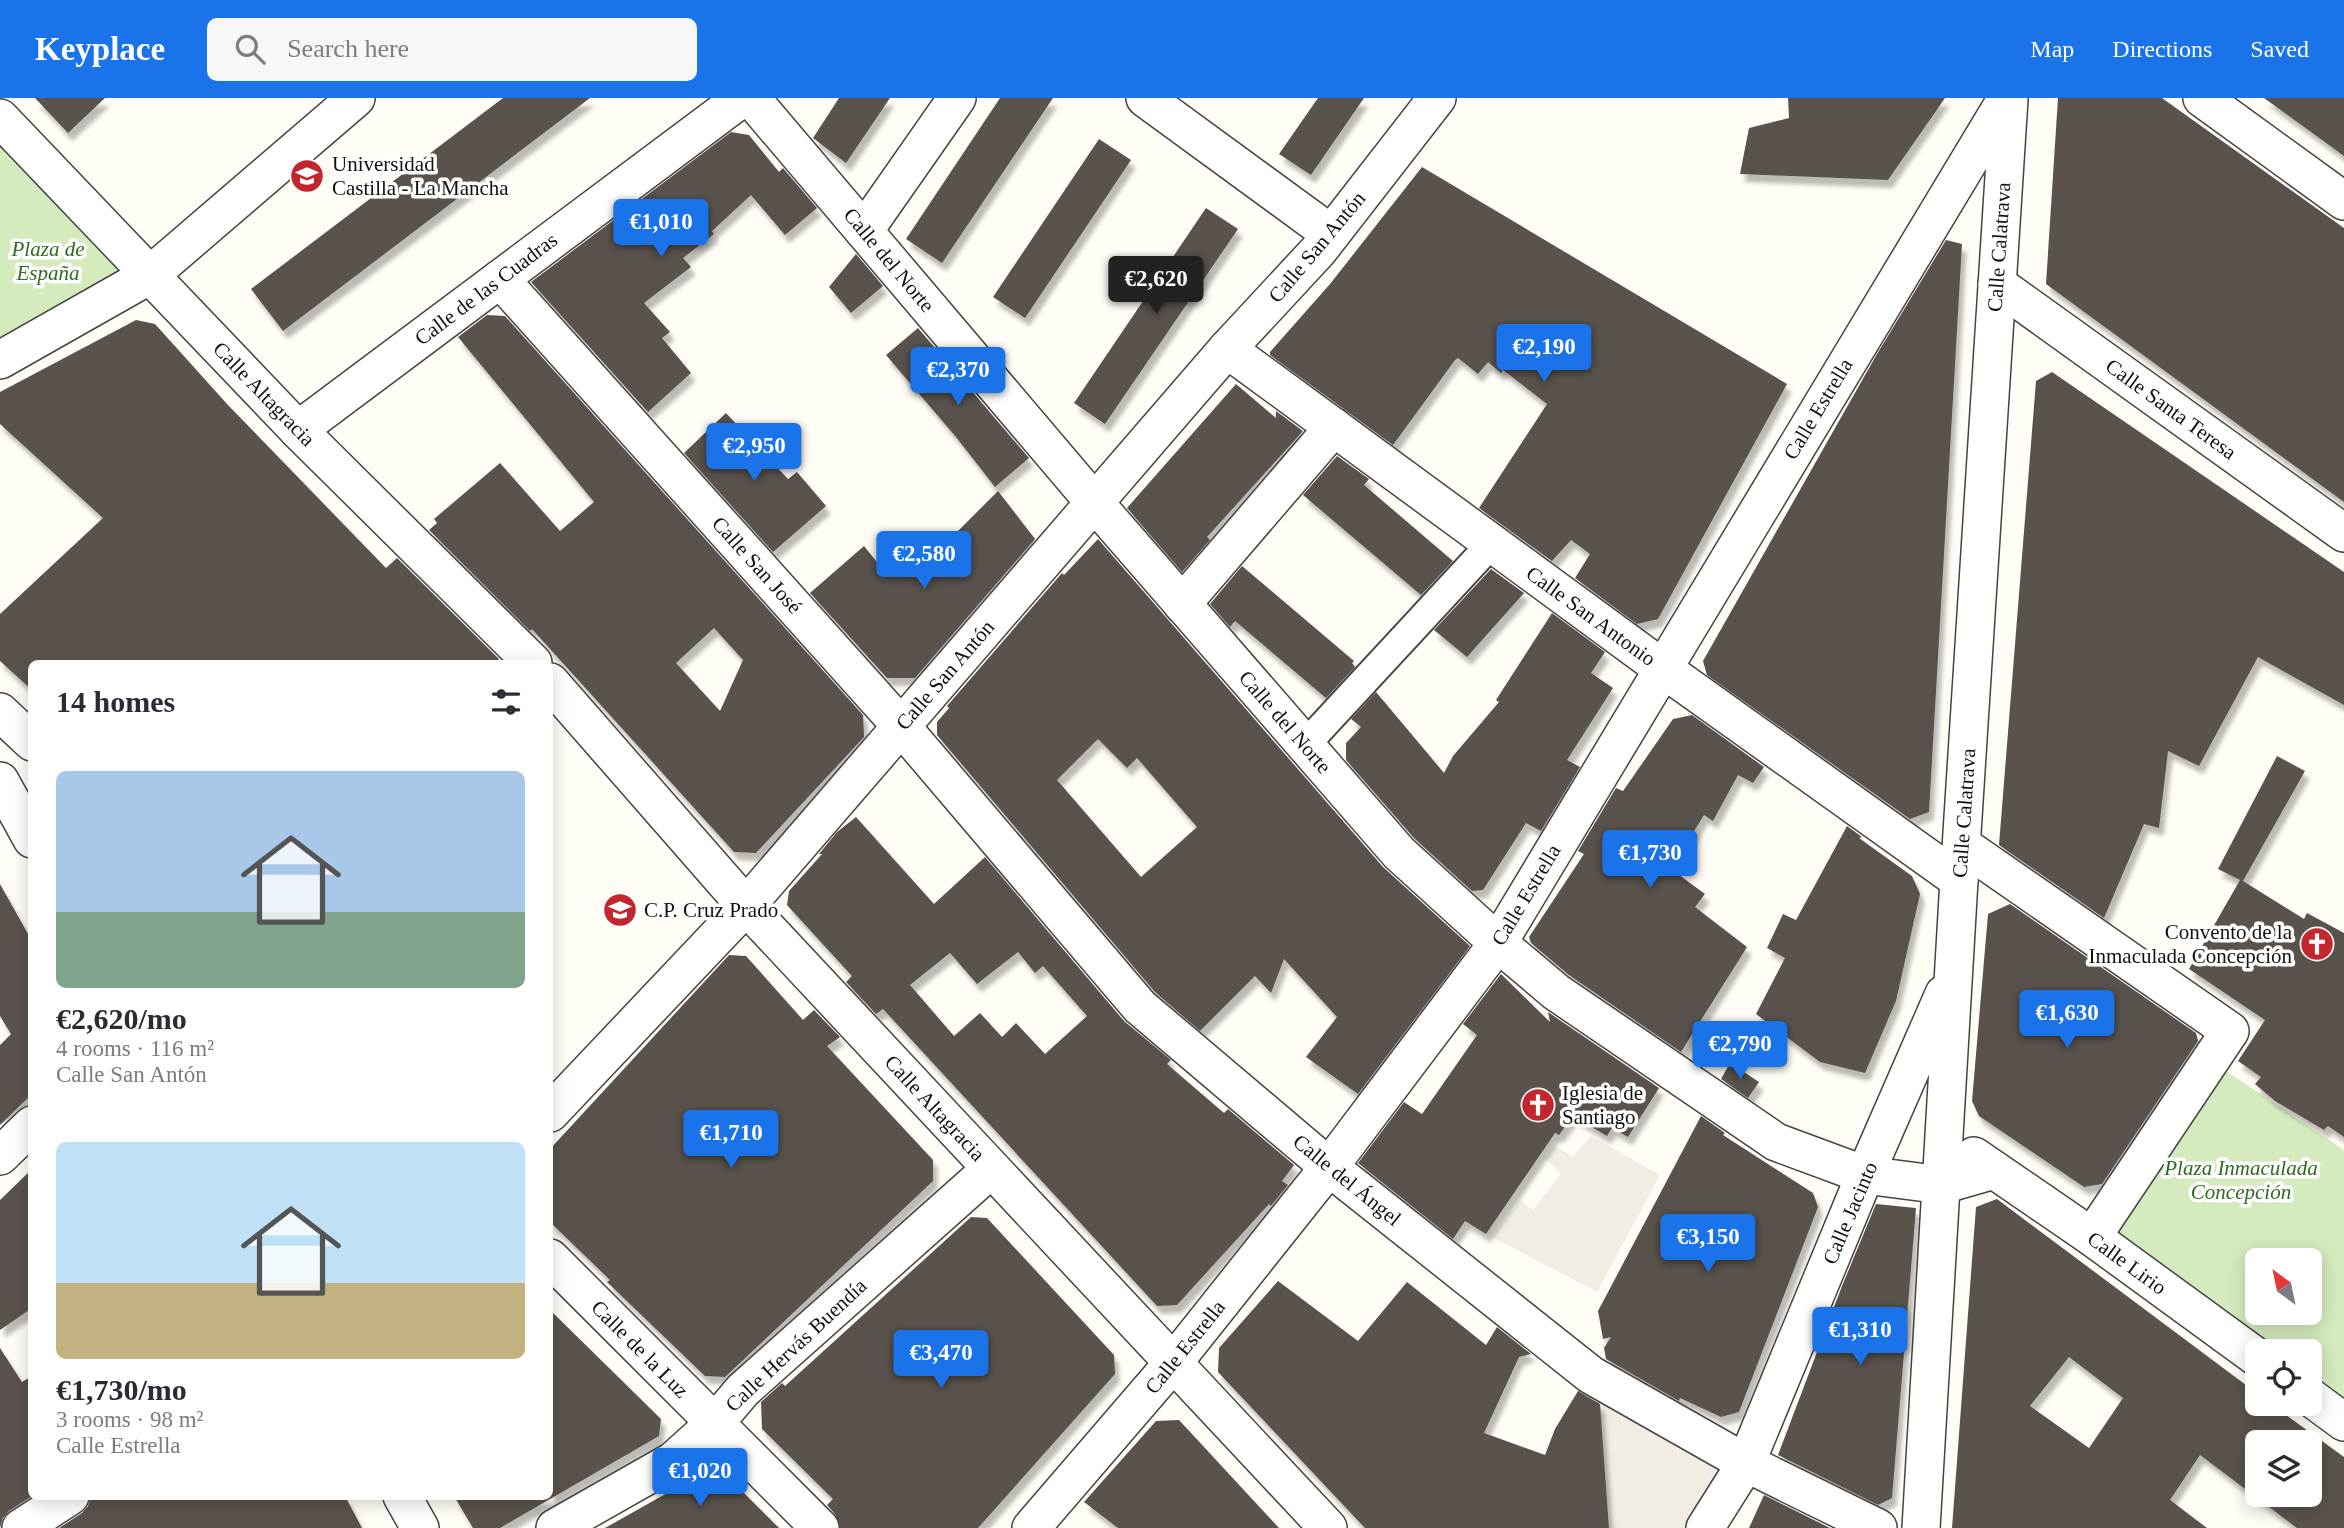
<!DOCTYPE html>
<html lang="en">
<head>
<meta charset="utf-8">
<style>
	:root { --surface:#fff; --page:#f7f7f7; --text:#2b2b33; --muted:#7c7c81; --accent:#1a73e8 }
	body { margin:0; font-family:Georgia,serif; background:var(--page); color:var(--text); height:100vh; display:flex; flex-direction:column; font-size:26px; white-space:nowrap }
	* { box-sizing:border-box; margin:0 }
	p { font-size:23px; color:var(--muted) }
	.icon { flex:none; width:38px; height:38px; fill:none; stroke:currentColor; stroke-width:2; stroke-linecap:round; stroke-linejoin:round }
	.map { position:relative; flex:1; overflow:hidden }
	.side { position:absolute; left:28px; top:562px; width:525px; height:840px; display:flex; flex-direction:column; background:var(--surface); border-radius:10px; box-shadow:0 4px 18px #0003 }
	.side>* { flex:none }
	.needle { width:46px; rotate:327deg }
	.tools { position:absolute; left:2245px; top:1150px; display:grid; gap:14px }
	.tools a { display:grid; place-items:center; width:77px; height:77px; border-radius:10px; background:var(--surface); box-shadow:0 4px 18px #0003; font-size:35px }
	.price { position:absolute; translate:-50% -60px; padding:0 16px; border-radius:7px; background:var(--accent); color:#fff; font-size:23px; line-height:46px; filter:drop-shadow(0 2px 4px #0008) }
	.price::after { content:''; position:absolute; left:50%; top:42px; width:21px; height:16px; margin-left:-10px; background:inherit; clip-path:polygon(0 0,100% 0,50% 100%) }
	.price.selected { background:#222; color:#fff }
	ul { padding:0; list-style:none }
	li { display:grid; align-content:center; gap:14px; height:371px; padding:0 28px }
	li span { display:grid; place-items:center; height:217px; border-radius:10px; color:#555 }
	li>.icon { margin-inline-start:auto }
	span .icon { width:126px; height:126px; fill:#fffc; stroke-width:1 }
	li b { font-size:30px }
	h2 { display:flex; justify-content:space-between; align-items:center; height:84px; padding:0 28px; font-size:30px }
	header { display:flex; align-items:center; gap:42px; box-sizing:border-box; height:98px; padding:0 35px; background:var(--accent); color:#fff }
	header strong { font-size:33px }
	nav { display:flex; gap:38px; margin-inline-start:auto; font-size:24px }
	.search { width:490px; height:63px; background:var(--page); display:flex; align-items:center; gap:18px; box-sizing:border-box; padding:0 24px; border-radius:10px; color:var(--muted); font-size:26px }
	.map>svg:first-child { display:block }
</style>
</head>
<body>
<header>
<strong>Keyplace</strong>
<div class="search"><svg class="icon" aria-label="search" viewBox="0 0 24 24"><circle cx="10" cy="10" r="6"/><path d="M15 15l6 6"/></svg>Search here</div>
<nav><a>Map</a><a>Directions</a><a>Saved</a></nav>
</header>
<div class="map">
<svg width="2344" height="1430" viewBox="0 0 2344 1430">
	<defs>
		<filter id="shadow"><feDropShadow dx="4.5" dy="8" stdDeviation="2" flood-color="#0004"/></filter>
	</defs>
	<rect width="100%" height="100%" fill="#fffdf5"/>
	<g fill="#d5ebbd" fill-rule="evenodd">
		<polygon points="0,31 122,177 0,247"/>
		<path d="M2220 969 2344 1052V1308L2310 1286V1253H2265L2117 1139 2115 1129ZM2258 1162H2310V1214H2258Z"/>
	</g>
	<g fill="#f1ede2">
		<polygon points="1591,1038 1660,1077 1597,1194 1492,1139 1520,1102 1533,1112 1561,1076 1545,1060 1555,1048 1573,1059"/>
		<polygon points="1592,1295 1746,1365 1705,1430 1609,1430 1600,1311"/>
	</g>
	<g fill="#5a524d" fill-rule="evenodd" filter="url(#shadow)">
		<polygon points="35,0 105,0 68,35"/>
		<polygon points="503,0 590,0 283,233 251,191"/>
		<polygon points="839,0 890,0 846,65 813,40"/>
		<polygon points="1000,0 1053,0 942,165 906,141"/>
		<polygon points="1318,0 1364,0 1311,77 1279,56"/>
		<polygon points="1788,0 1945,0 1888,82 1740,76 1749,30 1789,20"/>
		<polygon points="2058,0 2162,0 2344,130 2344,404 2046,186"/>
		<polygon points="2264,0 2344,0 2344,58 2318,39"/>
		<polygon points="731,34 749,37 779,74 783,70 817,110 785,137 751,97 712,133 714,136 683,160 691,169 644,205 670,234 662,240 691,275 648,314 531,184"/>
		<polygon points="1099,41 1131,62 1025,220 993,199"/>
		<polygon points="1422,69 1787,286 1658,521 1637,526 1575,480 1590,456 1571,442 1552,463 1479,410 1547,306 1503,272 1501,275 1488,264 1478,276 1458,260 1455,262 1393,347 1270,257 1270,254 1330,186"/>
		<polygon points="1206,110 1238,131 1105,326 1074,305"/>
		<polygon points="1946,142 1962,146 1929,714 1910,721 1707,577 1703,563 1877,256"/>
		<polygon points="856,156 883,188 851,215 829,189"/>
		<path d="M487 217 505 218 863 617 864 639 756 755 734 754 532 531 530 533 429 432 437 425 434 421 500 365 560 433 594 404 458 239ZM714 530 743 562 720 613 676 565Z"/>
		<polygon points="136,222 155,226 227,306 386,470 397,460 499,561 494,565 32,565 32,592 0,563 0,516 103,420 0,326 0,294"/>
		<polygon points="918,230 1029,360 995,389 956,339 886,257"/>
		<polygon points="2052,274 2344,474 2344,607 2258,559 2199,668 2168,653 2159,730 2144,726 2104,820 1999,747 2036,283"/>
		<polygon points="1236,286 1276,320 1276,313 1303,333 1207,439 1210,442 1182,474 1127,410"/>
		<polygon points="726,315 788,381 797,374 826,408 773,454 684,355"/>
		<polygon points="1337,358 1369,381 1364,387 1453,463 1421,497 1303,397"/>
		<polygon points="998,393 1035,441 915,580 887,580 810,495 864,448 876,463 895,479 944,436 950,441"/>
		<path d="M1098 441 1383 769 1470 848 1358 996 1306 959 1337 919 1284 861 1271 895 1255 878 1200 933 1155 894 937 637V624L949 610 947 608 1062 475 1064 477ZM1098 641 1127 670 1137 660 1197 729 1141 779 1057 682Z"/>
		<polygon points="1242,468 1354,563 1352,565 1355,569 1326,600 1235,523 1230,529 1210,506"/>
		<polygon points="1491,471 1524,495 1467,559 1434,532"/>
		<polygon points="1552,515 1605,554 1591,575 1613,590 1567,662 1580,669 1541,733 1526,725 1483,792 1472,793 1414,740 1346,662 1346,645 1361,629 1351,621 1376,594 1444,675 1453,658 1499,604 1496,602"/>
		<polygon points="1692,617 1764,669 1753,685 1738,677 1713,723 1704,717 1671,771 1705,796 1695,809 1747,849 1681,954 1569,877 1531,845 1529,839 1584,756 1578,753 1616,690 1623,693 1673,621"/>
		<polygon points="2277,658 2305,673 2243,783 2304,821 2307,815 2344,835 2344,1039 2328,1028 2324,1032 2275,1003 2255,986 2261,979 2238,963 2265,922 2189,871 2240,782 2218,771"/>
		<path d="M856 719 934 806 985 759 1124 923 1171 962 1167 966 1224 1015 1228 1011 1294 1067 1282 1083 1288 1087 1271 1108 1269 1106 1177 1207 1157 1208 883 911 876 916 846 884 852 878 787 807 789 793 822 756H819L837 734ZM1018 854 1035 875 1043 868 1087 918 1045 956 1016 925 1002 939 980 915 954 938 910 887 950 855 977 886Z"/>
		<polygon points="1847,728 1862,739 1859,740 1912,778 1920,796 1896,903 1865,975 1820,964 1756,916 1785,860 1767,850 1783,816 1796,822"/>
		<polygon points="0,786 32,843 32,996 0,1027 0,947 11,936 0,918"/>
		<polygon points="2010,806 2196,935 2198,943 2102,1086 2084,1089 1979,1018 1972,1003 1988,816"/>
		<polygon points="729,857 746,858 803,922 814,912 840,939 827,948 933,1062 933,1083 725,1279 705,1278 607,1184 610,1182 550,1124 550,1051"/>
		<polygon points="1501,876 1550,924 1548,914 1659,990 1628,1039 1612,1030 1607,1038 1573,1018 1559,1037 1555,1035 1486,1136 1465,1123 1453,1141 1358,1065 1404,1004 1422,1016 1477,937 1463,926"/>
		<polygon points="1730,965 1759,984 1748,1000 1721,981"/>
		<polygon points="1701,1018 1725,1035 1723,1037 1813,1095 1818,1109 1739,1314 1721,1319 1680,1300 1679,1303 1606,1261 1604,1250 1611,1239 1603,1241 1598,1213"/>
		<polygon points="32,1071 32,1210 0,1232 0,1102"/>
		<path d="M1997 1101 2258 1296V1306H2271L2344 1359V1430H2297L2200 1357 2170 1402 2207 1430H1952L1976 1109ZM2069 1259 2123 1300 2089 1350 2030 1308ZM2258 1344H2310V1396H2258Z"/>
		<polygon points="1876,1106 1916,1110 1892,1400 1878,1407 1778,1357 1842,1188"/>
		<polygon points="971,1119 987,1120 1114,1257 1115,1276 978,1430 840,1430 835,1416 827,1407 833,1401 762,1331 761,1304 782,1285 785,1288"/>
		<polygon points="1278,1183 1358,1243 1407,1184 1486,1247 1497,1229 1531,1256 1519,1259 1484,1335 1545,1357 1555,1331 1578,1293 1600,1306 1609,1430 1365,1430 1218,1274 1219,1250"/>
		<polygon points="550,1212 661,1321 659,1338 500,1430 473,1430 454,1398 550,1398"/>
		<polygon points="0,1250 22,1284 32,1278 32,1398 9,1413 3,1420 0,1430"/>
		<polygon points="1179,1322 1279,1430 1118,1430 1084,1404 1156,1323"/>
		<polygon points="701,1376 727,1378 779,1430 605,1430"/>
		<polygon points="1764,1397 1830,1430 1749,1430"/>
		<polygon points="91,1398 345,1398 362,1430 59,1430 82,1415 88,1408"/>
	</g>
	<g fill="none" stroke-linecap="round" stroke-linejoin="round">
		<g stroke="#444" stroke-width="32">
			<polyline id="pedestrian" points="1305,647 1492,445"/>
		</g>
		<g stroke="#444" stroke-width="40">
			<g id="minor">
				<polyline points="751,0 1094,404 1399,755 1498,845 1556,894 1776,1044 1865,1077 1942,1087 1994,1072"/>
				<polyline points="1145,0 1331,136"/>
				<polyline points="2202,0 2344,103"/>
				<polyline points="0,20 298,332 533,565"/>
				<polyline points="864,133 957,0"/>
				<polyline points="500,181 901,628 1140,909 1329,1069 1591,1277 1746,1365 1878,1430"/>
				<polyline points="1997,186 2344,435"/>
				<polyline points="1227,251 1662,570 1959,782"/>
				<polyline points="0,262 150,177 356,0"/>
				<polyline points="298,332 742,0"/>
				<polyline points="1182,506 1334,329"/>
				<polyline points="550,584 746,808 1328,1430"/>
				<polyline points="0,614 32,644"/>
				<polyline points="0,683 32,741"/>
				<polyline points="1962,747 2230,933 2092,1139"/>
				<polyline points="550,1015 746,808 1227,251 1318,153 1437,0"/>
				<polyline points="0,1058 32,1027"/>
				<polyline points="1974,1058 2092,1139 2258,1260"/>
				<polyline points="550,1160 820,1430"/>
				<polyline points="2310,1299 2344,1324"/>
				<polyline points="402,1398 420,1430"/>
				<polyline points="21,1430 70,1398"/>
				<polyline points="555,1430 673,1363 714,1326 743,1292 991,1071"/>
				<polyline points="1031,1430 1173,1265 1329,1069 1498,845 2007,0"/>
				<polyline points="1705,1430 1746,1365 1865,1077 1944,896"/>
				<polyline points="1921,1430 1959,782 2009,1"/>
			</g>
		</g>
		<use href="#pedestrian" stroke="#fff" stroke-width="28"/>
		<use href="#minor" stroke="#fff" stroke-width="37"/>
	</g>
	<defs>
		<g id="university-disc" transform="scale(1.75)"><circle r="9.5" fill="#c4262e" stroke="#fff"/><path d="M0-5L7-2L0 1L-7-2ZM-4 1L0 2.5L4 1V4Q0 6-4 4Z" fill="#fff"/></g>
		<g id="school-disc" transform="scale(1.75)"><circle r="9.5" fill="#c4262e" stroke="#fff"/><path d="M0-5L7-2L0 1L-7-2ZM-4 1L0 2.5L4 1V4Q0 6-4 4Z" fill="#fff"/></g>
		<g id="church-disc" transform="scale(1.75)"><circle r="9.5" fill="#c4262e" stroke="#fff"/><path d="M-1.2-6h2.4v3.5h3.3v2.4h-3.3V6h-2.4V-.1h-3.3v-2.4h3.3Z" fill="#fff"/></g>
	</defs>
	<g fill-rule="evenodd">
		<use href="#university-disc" x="307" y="78"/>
		<use href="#school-disc" x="620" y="812"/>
		<use href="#church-disc" x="2317" y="846"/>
		<use href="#church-disc" x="1538" y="1007"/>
	</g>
	<g text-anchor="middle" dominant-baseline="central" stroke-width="7" stroke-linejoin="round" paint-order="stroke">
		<g font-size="21" fill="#111" stroke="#fff" text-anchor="start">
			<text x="332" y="66">Universidad<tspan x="332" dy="24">Castilla - La Mancha</tspan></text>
			<text x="644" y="812">C.P. Cruz Prado</text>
			<text x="2292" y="834" text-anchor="end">Convento de la<tspan x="2292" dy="24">Inmaculada Concepción</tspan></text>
			<text x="1562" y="995">Iglesia de<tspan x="1562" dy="24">Santiago</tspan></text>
		</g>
		<g font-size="21" fill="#111" stroke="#fff">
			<text transform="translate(1317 149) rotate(-50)">Calle San Antón</text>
			<text transform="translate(1999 149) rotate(-86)">Calle Calatrava</text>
			<text transform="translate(889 162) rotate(50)">Calle del Norte</text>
			<text transform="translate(486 191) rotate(-37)">Calle de las Cuadras</text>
			<text transform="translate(264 296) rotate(46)">Calle Altagracia</text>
			<text transform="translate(1818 311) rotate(-59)">Calle Estrella</text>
			<text transform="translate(2171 311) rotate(36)">Calle Santa Teresa</text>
			<text transform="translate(757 467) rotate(48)">Calle San José</text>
			<text transform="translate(1591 518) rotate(36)">Calle San Antonio</text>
			<text transform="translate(945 577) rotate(-49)">Calle San Antón</text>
			<text transform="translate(1285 624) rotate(49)">Calle del Norte</text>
			<text transform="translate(1964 715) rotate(-86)">Calle Calatrava</text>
			<text transform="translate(1526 797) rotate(-59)">Calle Estrella</text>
			<text transform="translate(935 1010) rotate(47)">Calle Altagracia</text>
			<text transform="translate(1347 1082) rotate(39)">Calle del Ángel</text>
			<text transform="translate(1850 1115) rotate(-67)">Calle Jacinto</text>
			<text transform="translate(2127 1165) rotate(36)">Calle Lirio</text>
			<text transform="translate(796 1247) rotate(-43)">Calle Hervás Buendía</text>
			<text transform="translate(1185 1249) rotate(-51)">Calle Estrella</text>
			<text transform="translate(640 1251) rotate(45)">Calle de la Luz</text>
		</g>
		<g font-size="21" font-style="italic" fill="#2f6b1f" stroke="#fff">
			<text x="48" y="151">Plaza de<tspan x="48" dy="24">España</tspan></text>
			<text x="2241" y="1070">Plaza Inmaculada<tspan x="2241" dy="24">Concepción</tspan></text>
		</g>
	</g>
</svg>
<div class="tools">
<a><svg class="needle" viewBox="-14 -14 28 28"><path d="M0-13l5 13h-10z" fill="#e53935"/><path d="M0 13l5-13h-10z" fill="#7c7c81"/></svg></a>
<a><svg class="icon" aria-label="locate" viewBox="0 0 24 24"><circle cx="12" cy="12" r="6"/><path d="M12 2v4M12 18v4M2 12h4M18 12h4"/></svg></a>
<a><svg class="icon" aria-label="layers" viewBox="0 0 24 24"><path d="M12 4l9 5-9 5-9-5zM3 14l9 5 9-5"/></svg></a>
</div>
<b class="price" style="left:661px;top:161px">€1,010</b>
<b class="price selected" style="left:1156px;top:218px">€2,620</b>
<b class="price" style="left:1544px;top:286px">€2,190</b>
<b class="price" style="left:958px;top:309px">€2,370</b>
<b class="price" style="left:754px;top:385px">€2,950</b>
<b class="price" style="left:924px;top:493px">€2,580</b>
<b class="price" style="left:1650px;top:792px">€1,730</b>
<b class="price" style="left:2067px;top:952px">€1,630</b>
<b class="price" style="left:1740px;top:983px">€2,790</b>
<b class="price" style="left:731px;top:1072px">€1,710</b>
<b class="price" style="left:1708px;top:1176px">€3,150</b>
<b class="price" style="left:1860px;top:1269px">€1,310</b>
<b class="price" style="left:941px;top:1292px">€3,470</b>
<b class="price" style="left:700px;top:1410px">€1,020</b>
<section class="side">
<h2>14 homes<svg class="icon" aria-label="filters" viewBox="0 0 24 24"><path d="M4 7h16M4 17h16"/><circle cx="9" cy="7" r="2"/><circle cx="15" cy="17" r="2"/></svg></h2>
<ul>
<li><span style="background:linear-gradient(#a9c7e8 65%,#7fa58c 0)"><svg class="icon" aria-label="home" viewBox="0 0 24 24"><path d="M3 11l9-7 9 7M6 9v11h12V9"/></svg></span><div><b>€2,620/mo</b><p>4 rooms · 116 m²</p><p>Calle San Antón</p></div></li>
<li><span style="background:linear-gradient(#bfe0f5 65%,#c2b280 0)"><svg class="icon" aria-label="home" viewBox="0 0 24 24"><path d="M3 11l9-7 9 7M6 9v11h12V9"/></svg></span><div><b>€1,730/mo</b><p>3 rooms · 98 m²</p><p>Calle Estrella</p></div></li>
</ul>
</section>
</div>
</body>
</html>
